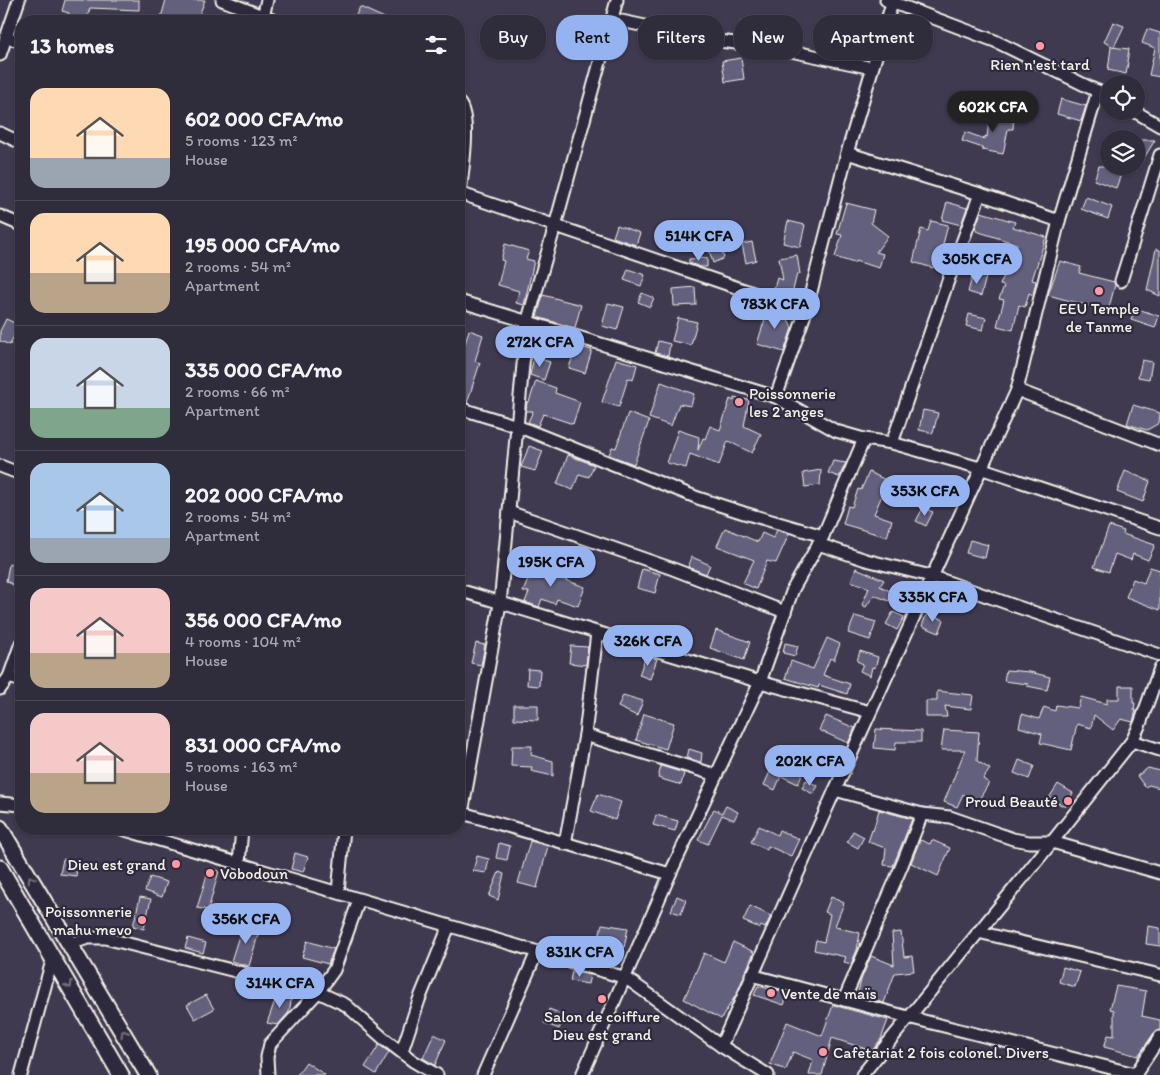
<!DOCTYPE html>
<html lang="en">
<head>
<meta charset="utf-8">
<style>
	:root { --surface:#2f2c3c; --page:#373443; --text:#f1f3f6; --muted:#a7a7af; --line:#4a4856; --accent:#95b2f1 }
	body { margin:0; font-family:Itim,sans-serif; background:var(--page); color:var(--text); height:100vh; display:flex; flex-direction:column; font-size:19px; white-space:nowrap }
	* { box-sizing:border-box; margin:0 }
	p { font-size:16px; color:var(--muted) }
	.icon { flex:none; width:28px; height:28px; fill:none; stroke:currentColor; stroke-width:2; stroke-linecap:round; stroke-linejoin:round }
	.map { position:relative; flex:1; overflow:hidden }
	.side { position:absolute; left:15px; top:15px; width:450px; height:820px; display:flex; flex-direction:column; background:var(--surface); border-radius:20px; box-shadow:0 1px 4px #0004,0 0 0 1px var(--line) }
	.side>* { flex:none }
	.banner { position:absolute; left:480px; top:15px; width:475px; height:45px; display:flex; gap:10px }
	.buttons { position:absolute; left:1100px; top:75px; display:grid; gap:10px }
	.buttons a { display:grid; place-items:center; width:45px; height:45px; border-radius:50%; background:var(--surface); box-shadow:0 1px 4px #0004,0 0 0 1px var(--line); font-size:25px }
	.price { position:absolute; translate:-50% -42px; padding:0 11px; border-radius:18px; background:var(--accent); color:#111; font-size:16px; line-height:32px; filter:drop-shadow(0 1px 2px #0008) }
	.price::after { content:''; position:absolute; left:50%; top:30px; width:15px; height:11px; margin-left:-8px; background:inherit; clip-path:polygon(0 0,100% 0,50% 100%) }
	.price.on { background:#222; color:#fff }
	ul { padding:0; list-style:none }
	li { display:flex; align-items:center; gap:15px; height:125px; padding:0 15px }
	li+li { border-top:1px solid var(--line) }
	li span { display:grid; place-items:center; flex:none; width:140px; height:100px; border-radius:15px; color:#555 }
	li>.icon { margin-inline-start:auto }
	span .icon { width:60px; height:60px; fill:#fffc; stroke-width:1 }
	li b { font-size:21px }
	h2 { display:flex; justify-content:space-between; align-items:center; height:60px; padding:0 15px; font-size:21px }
	.pill { padding:0 18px; border-radius:20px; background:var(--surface); box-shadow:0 1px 4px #0004,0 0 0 1px var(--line); font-size:18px; line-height:45px }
	.pill.on { background:var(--accent); color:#111 }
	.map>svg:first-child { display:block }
</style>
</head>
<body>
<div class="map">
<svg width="1160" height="1075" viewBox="0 0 1160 1075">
	<rect width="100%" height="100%" fill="#3f3a50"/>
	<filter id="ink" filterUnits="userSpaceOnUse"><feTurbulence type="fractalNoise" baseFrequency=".02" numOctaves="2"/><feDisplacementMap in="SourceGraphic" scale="10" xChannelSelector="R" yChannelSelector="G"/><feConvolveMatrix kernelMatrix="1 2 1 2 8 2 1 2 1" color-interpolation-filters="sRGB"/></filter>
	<g filter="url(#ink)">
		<g fill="#63607d" stroke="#f4f1e8">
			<polygon points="65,0 139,0 139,10 90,8 86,21 65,21 69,13 62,11"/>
			<polygon points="166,0 205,0 197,21 160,21"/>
			<polygon points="360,7 391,21 353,21"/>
			<polygon points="741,21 761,26 759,37 738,30"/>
			<polygon points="1113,22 1124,26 1114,47 1104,42"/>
			<polygon points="1147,29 1160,33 1160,77 1149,75 1155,48 1142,43"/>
			<polygon points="1111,47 1129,49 1127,62 1128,63 1126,74 1108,70"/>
			<polygon points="741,58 744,79 725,82 722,61"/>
			<polygon points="1061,99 1086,106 1081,121 1057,114"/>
			<polygon points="990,111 1014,114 1013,129 1008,129 1003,154 982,150 983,148 962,141 965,132 985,139 985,136 987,137"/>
			<polygon points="1136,140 1155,140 1136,171"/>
			<polygon points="1099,166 1124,166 1116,188 1094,180"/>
			<polygon points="1086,197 1112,207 1108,219 1081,209"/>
			<polygon points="947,202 967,208 961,225 942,220"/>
			<polygon points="846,203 874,210 871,223 888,236 876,252 883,254 879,268 855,261 854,263 835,257 842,235 837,234"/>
			<polygon points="981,212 1015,222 1013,227 1046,237 1032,280 1036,281 1033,295 1029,293 1025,307 1019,305 1013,330 997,326 1004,300 999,299 1004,286 1000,285 1004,275 1007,276 1017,244 976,231 977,230 975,229"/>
			<polygon points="788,221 805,225 800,247 783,243"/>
			<polygon points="931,221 948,225 941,252 950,254 945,268 934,265 933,268 913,262 921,229 928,231"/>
			<polygon points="617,225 640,233 636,245 613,237"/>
			<polygon points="717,236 724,258 713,263 706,239"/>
			<polygon points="752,242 756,260 746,263 742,244"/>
			<polygon points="505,244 529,251 526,259 534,261 524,305 516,303 519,291 498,285 504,261 501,260"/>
			<polygon points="1156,249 1160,250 1160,296 1147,290"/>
			<polygon points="797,255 800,274 797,274 791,298 773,292 777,278 783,280 779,258"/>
			<polygon points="707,258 707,267 701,267 689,263 689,259"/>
			<polygon points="1060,261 1081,267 1079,273 1114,282 1115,285 1108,311 1048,295"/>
			<polygon points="628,269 645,275 641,286 624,280"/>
			<polygon points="973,274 986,277 981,296 968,292"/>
			<polygon points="695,287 696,305 674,306 673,289"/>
			<polygon points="642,293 654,298 650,307 638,302"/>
			<polygon points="543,295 581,305 575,328 537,317"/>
			<polygon points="608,303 624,307 617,330 602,326"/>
			<polygon points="769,306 785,312 792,328 784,352 757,344"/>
			<polygon points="1135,308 1159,316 1155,328 1131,320"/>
			<polygon points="969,314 986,318 983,330 966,326"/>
			<polygon points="678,318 697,322 691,345 672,341"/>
			<polygon points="6,319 19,325 10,345 0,341 0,331"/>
			<polygon points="469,330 483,335 475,361 480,363 467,403 459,401 459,342 465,344"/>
			<polygon points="658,341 670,344 668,356 655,353"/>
			<polygon points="576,346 592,350 585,373 569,368"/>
			<polygon points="534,357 550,362 544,380 530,375"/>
			<polygon points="616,359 637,365 633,380 628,378 619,407 602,402"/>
			<polygon points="1142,360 1152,362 1149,379 1138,377"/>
			<polygon points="536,381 556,388 555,393 580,402 573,424 543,414 538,426 528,422 533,411 526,411 527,402 529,402"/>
			<polygon points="661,382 694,394 691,406 679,404 671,426 649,418"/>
			<polygon points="734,398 749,400 744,426 761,434 752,453 728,441 719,465 690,454 686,468 667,463 678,430 699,437 698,450 703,438 705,439 710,426 720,430 730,399 734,401"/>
			<polygon points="1133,405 1160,413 1159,423 1147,430 1127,424"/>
			<polygon points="923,410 938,413 933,433 919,430"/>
			<polygon points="628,413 649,421 634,464 609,455 612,447 616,448"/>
			<polygon points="529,446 543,451 535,471 521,467"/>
			<polygon points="568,455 594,465 589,477 579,474 573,490 557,484"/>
			<polygon points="833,461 846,463 839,477 828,473"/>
			<polygon points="821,470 820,485 805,487 803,473"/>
			<polygon points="1125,471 1150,481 1143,502 1117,492"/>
			<polygon points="869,472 888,481 874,514 892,520 887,537 843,524 848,506 852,507 858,489 861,490"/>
			<polygon points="923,508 933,512 926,526 916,521"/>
			<polygon points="1109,526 1124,531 1123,534 1155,545 1148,560 1133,554 1131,560 1115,554 1109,572 1094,567"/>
			<polygon points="725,528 758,542 762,533 773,538 777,530 789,534 776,563 767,561 756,589 743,583 754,560 717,546"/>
			<polygon points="970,540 988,545 985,558 966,553"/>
			<polygon points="692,557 710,565 706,574 688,567"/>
			<polygon points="535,562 554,569 551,575 585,587 578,606 557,599 555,604 542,599 539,607 525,602 529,592 523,592"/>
			<polygon points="9,564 21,566 21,589 6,581"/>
			<polygon points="1150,567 1160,570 1160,610 1126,597 1133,579 1144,583"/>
			<polygon points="856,568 884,580 880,586 892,592 889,601 874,595 866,607 862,605 869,588 851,581"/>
			<polygon points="642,569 660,574 655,593 637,588"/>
			<polygon points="893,612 904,617 897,630 886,624"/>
			<polygon points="927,613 944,620 939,633 922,626"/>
			<polygon points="855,616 876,622 870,640 848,633"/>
			<polygon points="716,630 750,642 744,660 710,648"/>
			<polygon points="827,638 840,644 834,660 830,658 823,675 850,684 847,694 819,685 818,688 785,678 791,661 813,669"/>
			<polygon points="476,643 485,645 481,665 471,663"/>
			<polygon points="785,643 798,646 795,656 783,653"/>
			<polygon points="571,646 588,647 586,665 569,663"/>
			<polygon points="860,651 878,657 875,668 872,667 870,676 860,671 863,664 857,661"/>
			<polygon points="646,655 657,659 650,679 639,675"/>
			<polygon points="528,669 540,670 539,686 527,685"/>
			<polygon points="1006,670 1030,672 1050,677 1047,690 1027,686 1028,684 1004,681"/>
			<polygon points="1119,686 1133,686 1133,703 1135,703 1134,710 1136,710 1133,722 1121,719 1113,730 1094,715 1091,728 1077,724 1071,750 1040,743 1042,734 1019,727 1022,714 1039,719 1044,707 1055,711 1056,705 1078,708 1081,697 1107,704 1107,699 1119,699"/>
			<polygon points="937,691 973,695 971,709 945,706 947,717 926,717 926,701 937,701"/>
			<polygon points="623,695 643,701 637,716 618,707"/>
			<polygon points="514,705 538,705 538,720 514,719"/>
			<polygon points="644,714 674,723 666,749 636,740"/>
			<polygon points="826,716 855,728 848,743 819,730"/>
			<polygon points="876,729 921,731 921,742 896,742 895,750 874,748"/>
			<polygon points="944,730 979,732 977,761 990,769 983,779 989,783 977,803 963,794 957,807 944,802 965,750 941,750"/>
			<polygon points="512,746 532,746 531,755 553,761 553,776 531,771 532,767 511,766"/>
			<polygon points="795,746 812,753 798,784 781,776"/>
			<polygon points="689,749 702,753 701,762 687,758"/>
			<polygon points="1019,760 1034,766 1029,779 1014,773"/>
			<polygon points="773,765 784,769 775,790 764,785"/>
			<polygon points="661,766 684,773 681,785 658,778"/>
			<polygon points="1148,768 1160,771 1160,788 1149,785 1145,787 1137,776"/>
			<polygon points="806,780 818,786 813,794 802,788"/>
			<polygon points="1058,784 1073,793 1065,807 1049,798"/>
			<polygon points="598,794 621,802 615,820 591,811"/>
			<polygon points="726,806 738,812 734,820 722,815 708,844 698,840 714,809 722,813"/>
			<polygon points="879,810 912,819 893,866 884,865 886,848 868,842 872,830 873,831"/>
			<polygon points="656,815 678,821 675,831 653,825"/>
			<polygon points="759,826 777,835 779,830 799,839 791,856 768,846 767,850 751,842"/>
			<polygon points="853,831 864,837 858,848 847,842"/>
			<polygon points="920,840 930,844 932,840 950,848 938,876 911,863"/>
			<polygon points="530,841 548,846 537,888 518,883"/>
			<polygon points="499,843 510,846 507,860 496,858"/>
			<polygon points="295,853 308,857 303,872 291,869"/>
			<polygon points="477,856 489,859 486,873 473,871"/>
			<polygon points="63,859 78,861 76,876 60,874"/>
			<polygon points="209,868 219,871 208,910 197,908"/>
			<polygon points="499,872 504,874 498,900 489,896"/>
			<polygon points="150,877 167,882 162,897 145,891"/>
			<polygon points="677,896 686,900 681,914 671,911"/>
			<polygon points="140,897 151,899 144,929 133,926"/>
			<polygon points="831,897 844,903 835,926 840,927 839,928 860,933 857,950 851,964 844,962 846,957 814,950 816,940 824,942 830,914 825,912"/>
			<polygon points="750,906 771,916 765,928 761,926 760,928 743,921"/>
			<polygon points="243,923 260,928 249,966 231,961"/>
			<polygon points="602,924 628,928 624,948 598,943"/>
			<polygon points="1148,926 1160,928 1160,946 1146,944"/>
			<polygon points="901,932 904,957 912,956 914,971 895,973 884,1003 857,996 861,980 871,956 894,965 892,933"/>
			<polygon points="188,938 206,943 203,953 185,948"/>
			<polygon points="307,941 334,949 328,964 302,957"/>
			<polygon points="733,942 754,952 737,993 721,1019 684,999 704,953 724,962"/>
			<polygon points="1063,967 1080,972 1075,987 1059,982"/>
			<polygon points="572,971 590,975 588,984 570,981"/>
			<polygon points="758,986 788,993 784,1005 754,995"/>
			<polygon points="1116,986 1146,991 1142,1016 1160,1020 1160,1030 1154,1033 1138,1056 1104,1047 1108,1035 1114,1036 1114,1010 1110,1009"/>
			<polygon points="278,992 292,996 289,1012 278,1025 267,1023"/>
			<polygon points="206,995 214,1009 195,1019 187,1005"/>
			<polygon points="833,1005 888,1020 881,1039 872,1051 832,1038 822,1075 809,1075 813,1060 793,1052 786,1070 770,1064 787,1022 822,1036"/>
			<polygon points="549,1009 565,1015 559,1029 544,1023"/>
			<polygon points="434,1034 446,1040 435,1065 423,1058"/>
			<polygon points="379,1045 389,1052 376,1074 365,1067"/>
			<polygon points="306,1062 325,1075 297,1075"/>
		</g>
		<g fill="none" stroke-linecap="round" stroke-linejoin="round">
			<g stroke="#f4f1e8" stroke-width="15">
				<g id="street">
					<polyline points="222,0 275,21"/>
					<polyline points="886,0 995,41 1109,97"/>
					<polyline points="612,19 711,40 776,48 872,68"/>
					<polyline points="262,21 267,0"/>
					<polyline points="6,37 21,42"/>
					<polyline points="0,55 19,0"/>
					<path d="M459 103C472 118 462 173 460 194"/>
					<polyline points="1134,111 1160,126"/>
					<polyline points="0,133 21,143"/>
					<polyline points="847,153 980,194 1059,221"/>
					<polyline points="459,193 806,311"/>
					<polyline points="0,216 21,225"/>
					<polyline points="1121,281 1160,155"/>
					<polyline points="459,301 776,397 836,431 864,439 892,443 980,468 1160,528"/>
					<polyline points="1017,390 1160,445"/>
					<polyline points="776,397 806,311 847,153 893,0"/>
					<polyline points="459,408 517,426 698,498 744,513 823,536"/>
					<polyline points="892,443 949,278 980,194"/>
					<polyline points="0,466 21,474"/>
					<polyline points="509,512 673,569 785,612"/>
					<polyline points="818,544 866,560 931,576 1015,606 1160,655"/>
					<polyline points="459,590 760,682 870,712"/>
					<polyline points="9,677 21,681"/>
					<polyline points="0,689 9,677 21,643"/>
					<polyline points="585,735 716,775"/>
					<polyline points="1132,741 1160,750"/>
					<polyline points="835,790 922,814 950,817 1013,839 1029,842 1052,842 1160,873"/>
					<polyline points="0,803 21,805"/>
					<polyline points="459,812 670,874"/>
					<polyline points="462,813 500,604 527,323 555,226 617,0"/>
					<polyline points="122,829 626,978 721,1046 768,1075"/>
					<polyline points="565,844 585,735 597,633"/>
					<polyline points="239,863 242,829"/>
					<polyline points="338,892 344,829"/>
					<polyline points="978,932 1160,975"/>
					<polyline points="70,944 88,938 105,938 318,992 346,1005 383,1038 413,1061 437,1075"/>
					<polyline points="751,975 908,1017 1135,1074"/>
					<polyline points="844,1000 902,865 922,814"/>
					<polyline points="721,1046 835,790 1017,390 1059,221 1098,91"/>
					<polyline points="402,1051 419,1000 449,926"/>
					<polyline points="21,1075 53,957"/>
					<polyline points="268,1075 267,1057 270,1044 318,992 334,970 359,900"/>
					<polyline points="483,1075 537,952"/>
					<polyline points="582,1075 670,874 760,682 793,589 823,536 864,439"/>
					<polyline points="862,1075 1052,842 1132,741 1140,724 1160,668"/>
					<polyline points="1135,1075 1160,1037"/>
				</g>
			</g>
			<g stroke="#f4f1e8" stroke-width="19">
				<g id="secondary">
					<polyline points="0,828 148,1075"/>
					<polyline points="0,868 121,1075"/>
				</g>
			</g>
			<use href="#street" stroke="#2f2a3d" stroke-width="11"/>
			<use href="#secondary" stroke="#2f2a3d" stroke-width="15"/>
		</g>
		<defs><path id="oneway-chevron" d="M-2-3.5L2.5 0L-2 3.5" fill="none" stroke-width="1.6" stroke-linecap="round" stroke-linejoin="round" transform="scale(1.25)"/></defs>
		<g stroke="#747079">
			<use href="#oneway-chevron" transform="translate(31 879) rotate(-121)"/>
			<use href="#oneway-chevron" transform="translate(69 985) rotate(60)"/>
			<use href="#oneway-chevron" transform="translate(124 1033) rotate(-120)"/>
		</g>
	</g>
	<g fill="#ff9aa2" stroke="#2f2a3d" stroke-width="2">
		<circle cx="1040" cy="46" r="5"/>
		<circle cx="1099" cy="291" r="5"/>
		<circle cx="739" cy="402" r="5"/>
		<circle cx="1068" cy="801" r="5"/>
		<circle cx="176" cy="864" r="5"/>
		<circle cx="210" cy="873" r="5"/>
		<circle cx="142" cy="920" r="5"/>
		<circle cx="771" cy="993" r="5"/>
		<circle cx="602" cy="999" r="5"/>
		<circle cx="823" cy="1052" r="5"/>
	</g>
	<g text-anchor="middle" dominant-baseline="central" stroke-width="4.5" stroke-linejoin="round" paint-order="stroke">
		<g font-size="16" fill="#f4f1e8" stroke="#2f2a3d" text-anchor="start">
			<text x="1040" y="64" text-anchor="middle">Rien n'est tard</text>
			<text x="1099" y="308" text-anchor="middle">EEU Temple<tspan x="1099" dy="18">de Tanme</tspan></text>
			<text x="749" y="393">Poissonnerie<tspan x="749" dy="18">les 2 anges</tspan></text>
			<text x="1058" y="801" text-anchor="end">Proud Beauté</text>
			<text x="166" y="864" text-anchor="end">Dieu est grand</text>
			<text x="220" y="873">Vobodoun</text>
			<text x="132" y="911" text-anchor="end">Poissonnerie<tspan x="132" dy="18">mahu mevo</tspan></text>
			<text x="781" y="993">Vente de maïs</text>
			<text x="602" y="1016" text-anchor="middle">Salon de coiffure<tspan x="602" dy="18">Dieu est grand</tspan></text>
			<text x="833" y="1052">Cafetariat 2 fois colonel. Divers</text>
		</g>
	</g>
</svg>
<div class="buttons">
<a><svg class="icon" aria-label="locate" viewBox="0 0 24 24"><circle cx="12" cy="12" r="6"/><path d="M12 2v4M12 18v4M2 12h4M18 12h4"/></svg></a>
<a><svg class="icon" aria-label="layers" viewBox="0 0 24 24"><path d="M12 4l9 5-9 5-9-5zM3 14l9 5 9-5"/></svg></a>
</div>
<b class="price on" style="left:993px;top:133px">602K CFA</b>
<b class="price" style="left:699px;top:262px">514K CFA</b>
<b class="price" style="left:977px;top:285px">305K CFA</b>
<b class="price" style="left:775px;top:330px">783K CFA</b>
<b class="price" style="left:540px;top:368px">272K CFA</b>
<b class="price" style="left:925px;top:517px">353K CFA</b>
<b class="price" style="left:551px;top:588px">195K CFA</b>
<b class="price" style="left:933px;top:623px">335K CFA</b>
<b class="price" style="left:648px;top:667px">326K CFA</b>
<b class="price" style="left:810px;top:787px">202K CFA</b>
<b class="price" style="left:246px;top:945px">356K CFA</b>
<b class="price" style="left:580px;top:978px">831K CFA</b>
<b class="price" style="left:280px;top:1009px">314K CFA</b>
<div class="banner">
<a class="pill">Buy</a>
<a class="pill on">Rent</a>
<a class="pill">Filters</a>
<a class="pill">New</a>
<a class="pill">Apartment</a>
</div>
<section class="side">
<h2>13 homes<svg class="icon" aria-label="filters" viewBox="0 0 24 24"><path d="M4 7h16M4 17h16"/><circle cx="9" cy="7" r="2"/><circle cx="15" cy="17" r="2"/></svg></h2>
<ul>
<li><span style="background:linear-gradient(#ffd9b3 70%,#9aa5b1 0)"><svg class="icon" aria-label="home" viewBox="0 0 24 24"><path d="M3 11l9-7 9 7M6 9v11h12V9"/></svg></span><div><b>602 000 CFA/mo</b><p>5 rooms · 123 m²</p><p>House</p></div></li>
<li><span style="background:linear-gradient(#ffd9b3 60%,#b9a48a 0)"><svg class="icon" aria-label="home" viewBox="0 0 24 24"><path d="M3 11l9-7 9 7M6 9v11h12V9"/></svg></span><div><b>195 000 CFA/mo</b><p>2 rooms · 54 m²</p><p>Apartment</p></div></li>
<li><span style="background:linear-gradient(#c9d6e8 70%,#7fa58c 0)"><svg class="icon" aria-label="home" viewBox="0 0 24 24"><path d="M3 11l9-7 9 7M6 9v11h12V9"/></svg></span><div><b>335 000 CFA/mo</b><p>2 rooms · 66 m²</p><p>Apartment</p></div></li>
<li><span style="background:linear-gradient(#a9c7e8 75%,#9aa5b1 0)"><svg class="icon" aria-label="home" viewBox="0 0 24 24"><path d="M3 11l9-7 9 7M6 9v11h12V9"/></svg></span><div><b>202 000 CFA/mo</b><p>2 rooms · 54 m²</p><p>Apartment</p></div></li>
<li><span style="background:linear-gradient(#f6c9c9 65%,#b9a48a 0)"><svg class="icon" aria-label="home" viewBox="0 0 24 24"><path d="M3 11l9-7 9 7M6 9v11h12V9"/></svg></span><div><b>356 000 CFA/mo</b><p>4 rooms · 104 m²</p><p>House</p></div></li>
<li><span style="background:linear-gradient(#f6c9c9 60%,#b9a48a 0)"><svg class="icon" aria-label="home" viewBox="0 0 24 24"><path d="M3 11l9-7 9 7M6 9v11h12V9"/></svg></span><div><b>831 000 CFA/mo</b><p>5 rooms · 163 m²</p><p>House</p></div></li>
</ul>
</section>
</div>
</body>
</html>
